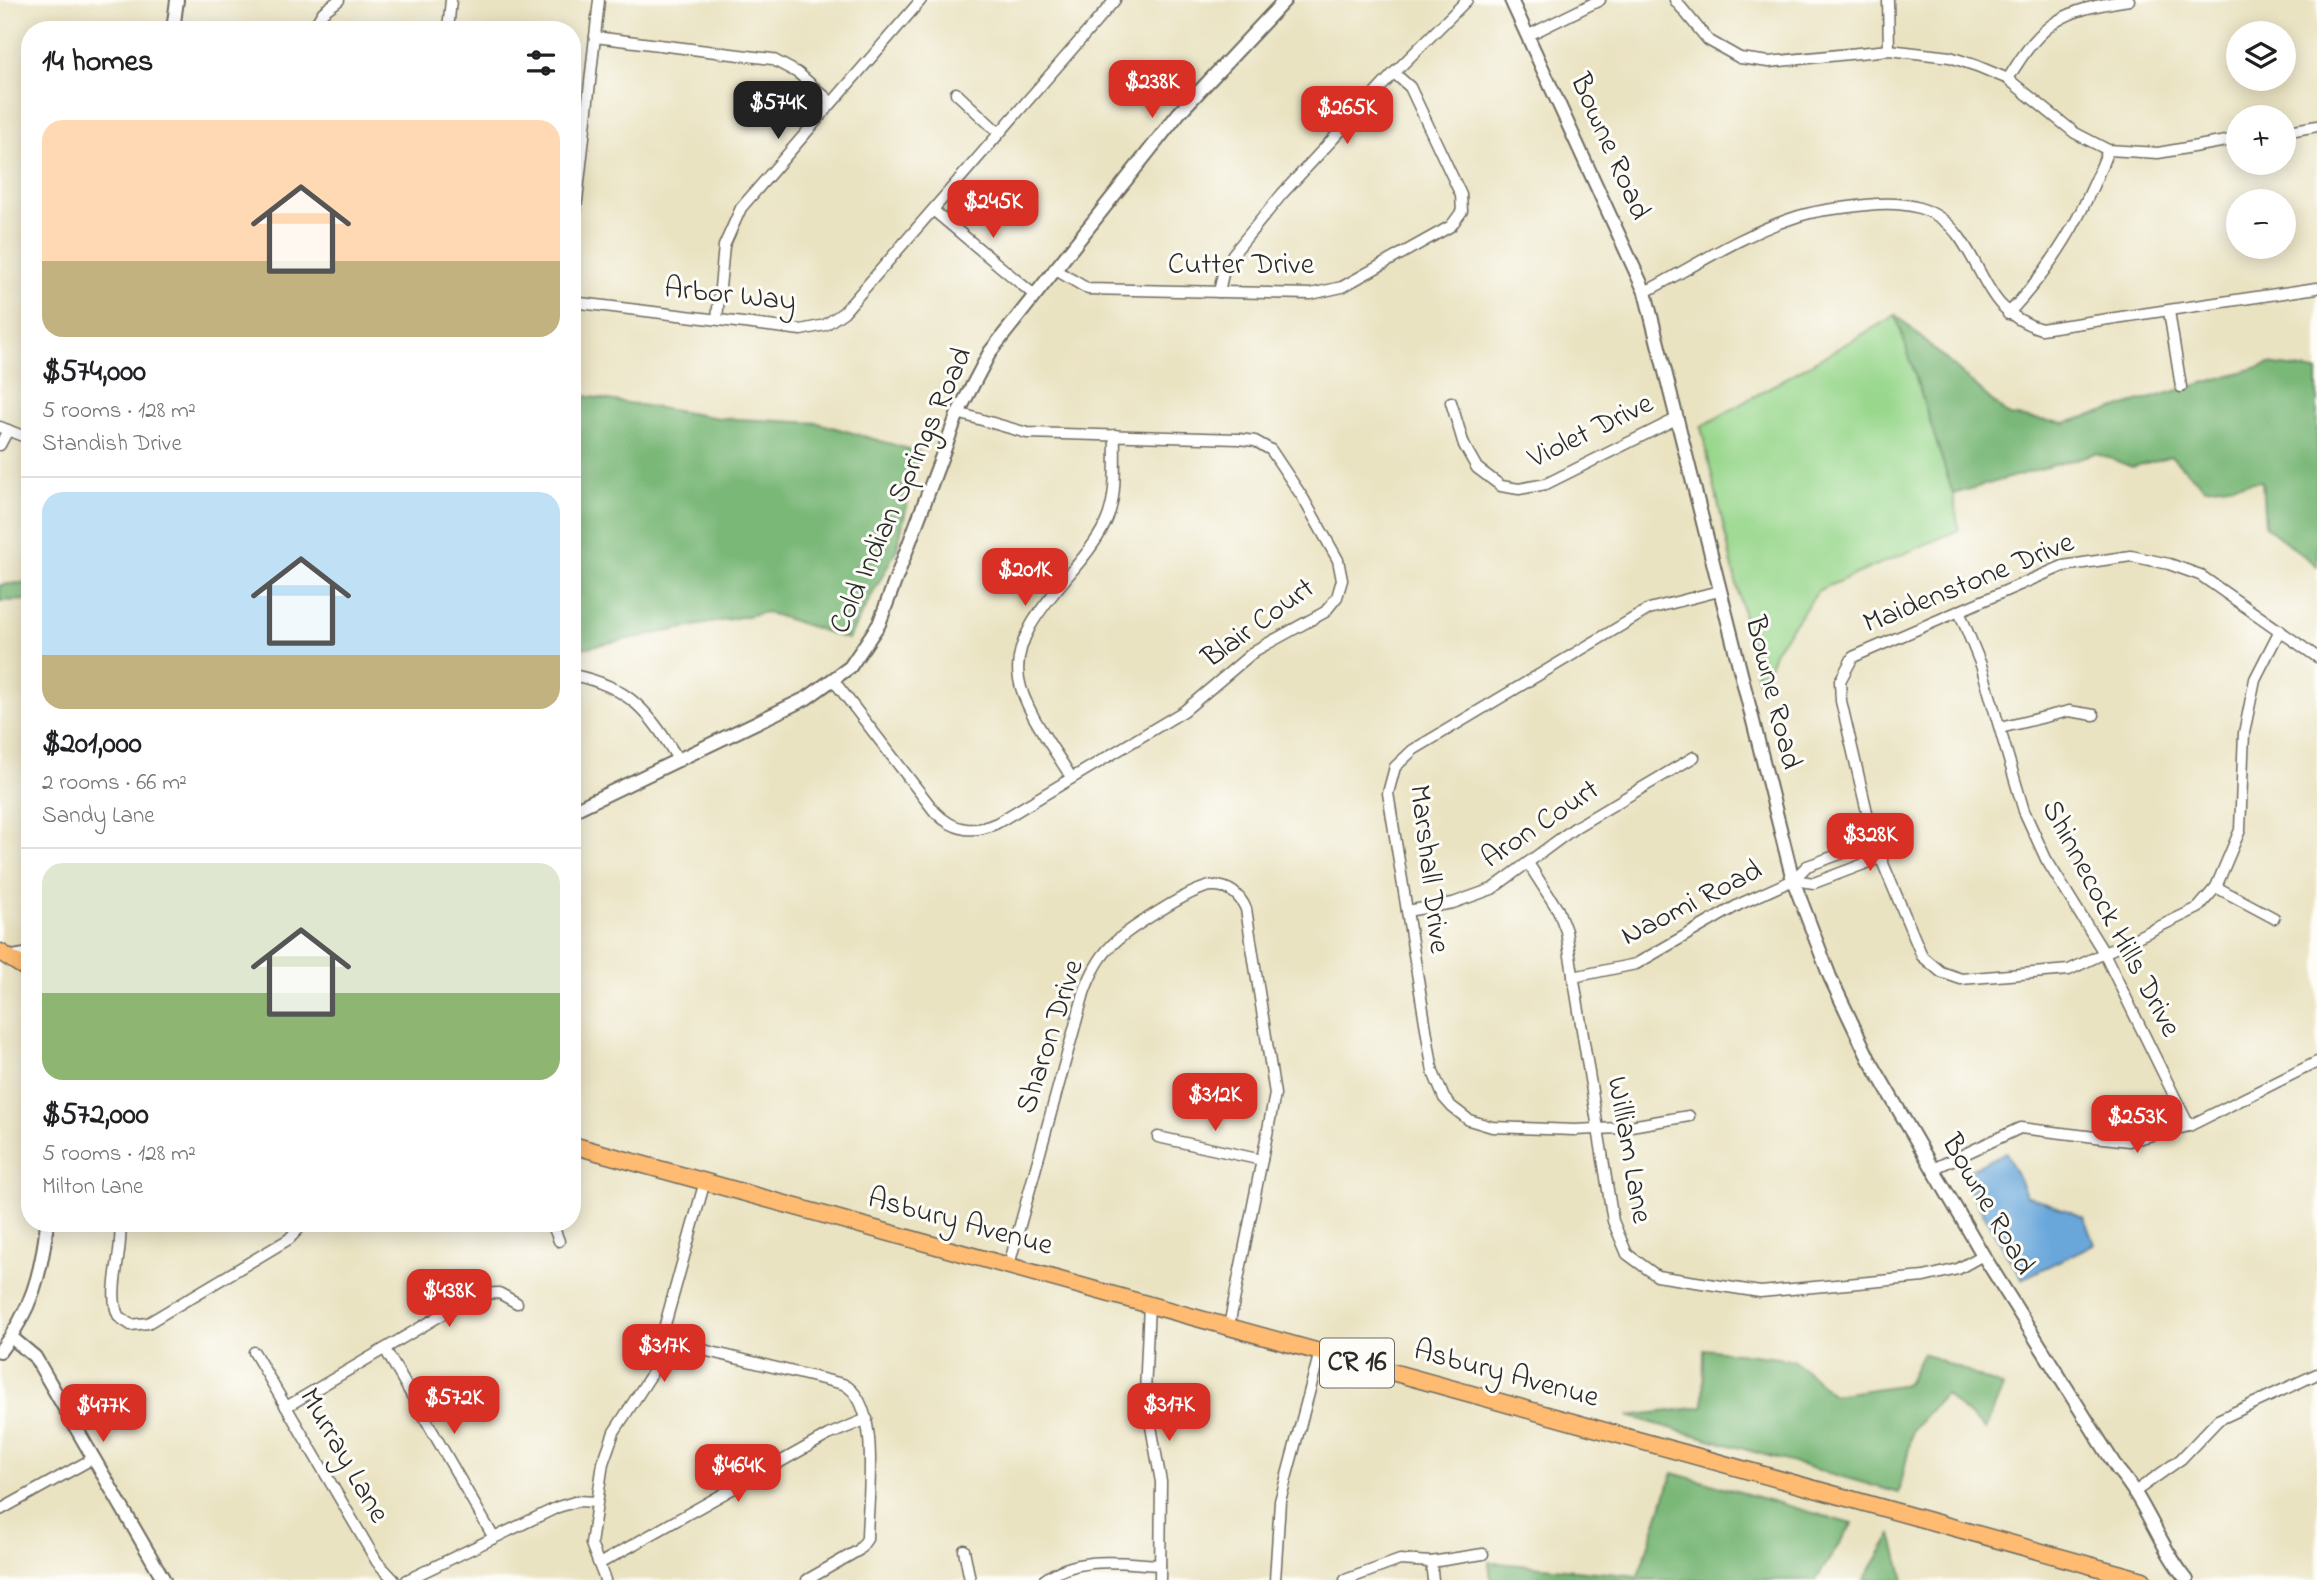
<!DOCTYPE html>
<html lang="en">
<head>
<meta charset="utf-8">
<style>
	:root { --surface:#fff; --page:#f6f6f6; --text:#202124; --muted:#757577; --line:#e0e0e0; --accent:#d93025 }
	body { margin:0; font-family:"Indie Flower",sans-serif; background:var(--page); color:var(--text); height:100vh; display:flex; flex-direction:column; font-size:26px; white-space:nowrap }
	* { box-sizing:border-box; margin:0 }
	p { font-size:23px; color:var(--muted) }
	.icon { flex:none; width:38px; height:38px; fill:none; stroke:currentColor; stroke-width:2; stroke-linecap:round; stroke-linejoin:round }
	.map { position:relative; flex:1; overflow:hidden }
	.drawer { position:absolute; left:21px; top:21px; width:560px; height:1211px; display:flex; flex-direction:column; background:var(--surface); border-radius:28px; box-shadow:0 4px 18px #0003 }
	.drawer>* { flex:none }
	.fabs { position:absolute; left:2226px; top:21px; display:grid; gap:14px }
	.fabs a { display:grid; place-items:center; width:70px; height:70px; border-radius:50%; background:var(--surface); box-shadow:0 4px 18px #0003; font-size:35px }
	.price { position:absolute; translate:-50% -60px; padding:0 16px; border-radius:14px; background:var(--accent); color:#fff; font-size:23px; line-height:46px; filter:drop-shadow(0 2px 4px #0008) }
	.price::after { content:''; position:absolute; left:50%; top:42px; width:21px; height:16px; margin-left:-10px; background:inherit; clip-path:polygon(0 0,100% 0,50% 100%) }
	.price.current { background:#222; color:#fff }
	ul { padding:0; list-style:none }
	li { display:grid; align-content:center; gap:14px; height:371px; padding:0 21px }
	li+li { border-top:2px solid var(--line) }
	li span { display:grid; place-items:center; height:217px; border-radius:21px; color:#555 }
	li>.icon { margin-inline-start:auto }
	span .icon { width:126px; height:126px; fill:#fffc; stroke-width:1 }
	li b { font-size:30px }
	h2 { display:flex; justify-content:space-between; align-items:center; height:84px; padding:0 21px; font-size:30px }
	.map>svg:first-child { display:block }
</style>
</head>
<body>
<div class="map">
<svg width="2317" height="1580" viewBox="0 0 2317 1580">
	<rect width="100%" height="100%" fill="#fdfcf7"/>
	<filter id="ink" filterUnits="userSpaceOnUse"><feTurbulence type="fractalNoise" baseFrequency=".0143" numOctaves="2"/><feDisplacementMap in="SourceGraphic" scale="14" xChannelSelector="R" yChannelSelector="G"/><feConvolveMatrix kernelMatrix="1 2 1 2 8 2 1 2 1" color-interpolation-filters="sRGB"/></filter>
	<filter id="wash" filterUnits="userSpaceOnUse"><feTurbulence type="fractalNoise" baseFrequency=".00686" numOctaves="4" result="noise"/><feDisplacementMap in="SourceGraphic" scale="28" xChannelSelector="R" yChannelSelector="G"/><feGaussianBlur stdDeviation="1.57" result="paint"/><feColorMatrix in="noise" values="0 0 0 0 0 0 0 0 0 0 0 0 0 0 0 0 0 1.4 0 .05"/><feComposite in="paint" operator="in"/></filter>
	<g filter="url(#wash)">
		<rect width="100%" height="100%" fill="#eae3c2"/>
		<polygon fill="#98d78c" stroke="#62815c" stroke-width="2" points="1896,315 1953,494 1959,530 1819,590 1775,650 1761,692 1701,427"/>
		<g fill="#7ab878" stroke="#527252" stroke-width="2">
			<polygon points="1896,315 2009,416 2065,423 2269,364 2317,371 2317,566 2265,526 2262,481 2205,488 2171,456 2132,467 2096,453 1953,494"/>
			<polygon points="572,394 719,418 818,423 919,452 897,549 848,639 766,612 572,650"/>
			<polygon points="30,582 30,600 0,601 0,585"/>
			<polygon points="1704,1349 1794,1360 1833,1395 1907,1384 1923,1353 2003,1387 1985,1430 1945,1394 1913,1429 1899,1493 1628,1416 1703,1407"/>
			<polygon points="1673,1473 1852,1524 1816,1580 1491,1580 1489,1562 1638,1576"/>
			<polygon points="1892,1534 1904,1580 1864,1580"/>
		</g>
		<polygon fill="#69a7db" stroke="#4a6983" stroke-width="2" points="2006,1152 2026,1195 2084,1217 2094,1244 2022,1279 1960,1175"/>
	</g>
	<g filter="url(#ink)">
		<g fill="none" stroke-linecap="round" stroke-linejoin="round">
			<g stroke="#6e6b60" stroke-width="13">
				<g id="minor">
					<polyline points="1675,0 1708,40 1740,58 1769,62 1889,50 1950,57 1977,66 2008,79 2075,133 2108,150 2158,153 2238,139"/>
					<polyline points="1888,0 1889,50"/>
					<polyline points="312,30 323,12 339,0"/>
					<polyline points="448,30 451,0"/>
					<polyline points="1529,35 1600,0"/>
					<polyline points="595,37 772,59 798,73 831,102"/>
					<path d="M2008 79C2043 20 2063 10 2129 0"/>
					<polyline points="956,93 999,133"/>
					<polyline points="2284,132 2317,126"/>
					<polyline points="933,210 1033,294"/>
					<polyline points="572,246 599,0"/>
					<polyline points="1054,269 1088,289 1311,294 1342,287 1451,226 1462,211 1461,195 1410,87 1394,73"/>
					<polyline points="1219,292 1224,269 1233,254 1282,194 1394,73 1467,0"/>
					<path d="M1645 292C1693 267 1741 235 1793 218 1816 210 1841 208 1866 205 1903 201 1937 205 1960 238 1988 278 1989 313 2041 329L2317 288"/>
					<polyline points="572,302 801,330 825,325 844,312 1115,0"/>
					<polyline points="2169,311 2181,387"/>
					<path d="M2008 314C2057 261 2082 217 2108 150"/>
					<polyline points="717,319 724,246 741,208 921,0"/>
					<polyline points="1451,402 1464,445 1477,468 1501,486 1519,489 1546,484 1678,418"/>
					<polyline points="0,427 30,439"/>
					<polyline points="0,445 8,430"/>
					<polyline points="1959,611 1981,665 2024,811 2046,859 2104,953 2189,1126"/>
					<polyline points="2280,630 2255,679 2244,733 2240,830 2216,887 2198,908 2069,970 1961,979 1941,972 1922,956 1874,842 1841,701 1840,681 1853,657 2063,566 2131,556 2169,564 2200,575 2317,657"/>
					<path d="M572 675C630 686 650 713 679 761"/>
					<path d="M834 681 935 812C954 831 973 834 997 823L1184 711 1256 650 1325 612 1337 597 1342 580 1338 560 1303 498 1271 450 1255 441 1239 439 1027 433 958 413"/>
					<polyline points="2000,728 2069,711 2094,715"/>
					<path d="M1071 777C1055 750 1024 710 1019 679 1009 621 1082 573 1105 524 1118 497 1114 465 1115 435"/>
					<polyline points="1528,863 1558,910 1566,931 1613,1221 1627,1254 1657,1276 1760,1292 1924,1277 1958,1269 1983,1255"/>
					<polyline points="1793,880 1814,883 1880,858"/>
					<polyline points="2216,887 2274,918"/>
					<polyline points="1407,911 1453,903 1492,889 1576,827 1694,757"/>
					<polyline points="1573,977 1636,964 1740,904 1793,880 1807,866 1874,842"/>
					<polyline points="1689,1116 1619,1128 1574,1130 1492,1127 1469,1120 1452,1107 1444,1098 1433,1072 1388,793 1395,767 1413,750 1649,609 1719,591"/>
					<polyline points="1158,1137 1262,1160"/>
					<polyline points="1935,1168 2020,1128 2129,1141 2189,1126 2317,1062"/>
					<path d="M120 1223C124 1251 106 1294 119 1317L131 1325 148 1323 289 1239 304 1223"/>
					<polyline points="552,1223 559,1241"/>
					<path d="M1009 1265 1084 993C1090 976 1098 959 1111 946 1125 931 1193 887 1212 886 1228 885 1240 895 1246 909L1275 1094 1229 1326"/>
					<polyline points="1149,1304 1145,1393 1161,1482 1160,1580"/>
					<path d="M662 1340 843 1384C883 1403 867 1501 867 1539L859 1550 807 1580"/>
					<polyline points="385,1349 494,1538"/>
					<polyline points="254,1352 377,1562 394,1580"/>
					<polyline points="286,1407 477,1294 499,1293 517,1303"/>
					<polyline points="2136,1491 2181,1459 2218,1420 2317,1374"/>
					<polyline points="0,1510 92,1459"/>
					<polyline points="964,1550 970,1580"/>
					<polyline points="1431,1562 1433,1580"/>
					<polyline points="599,1564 828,1435 867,1419"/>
					<polyline points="407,1580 558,1507 578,1501 596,1502"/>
					<polyline points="605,1580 591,1544 603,1463 614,1432 651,1375 705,1181"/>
					<path d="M1044 1580C1079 1555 1120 1563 1160 1565"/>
					<polyline points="1275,1580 1280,1501 1320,1352"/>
					<polyline points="1345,1580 1400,1560 1431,1562 1483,1554"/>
				</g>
			</g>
			<g stroke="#6e6b60" stroke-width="16">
				<g id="tertiary">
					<path d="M1511 0 1645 292 1793 880 1830 977 1869 1059 1983 1255 2118 1470C2147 1503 2159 1546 2187 1580"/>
					<polyline points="173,30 177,0"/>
					<polyline points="572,811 807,698 850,667 879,624 958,413 990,352 1179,113 1285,0"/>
					<polyline points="8,958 30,954"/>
					<polyline points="11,1337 35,1357 164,1580"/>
					<path d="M0 1351C31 1312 42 1272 47 1223"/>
				</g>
			</g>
			<g stroke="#6e6b60" stroke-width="19">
				<g id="primary">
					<polyline points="0,952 30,971"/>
					<polyline points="572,1145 2143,1580"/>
				</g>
			</g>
			<use href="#minor" stroke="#fff" stroke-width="10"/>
			<use href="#tertiary" stroke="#fff" stroke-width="12"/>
			<use href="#primary" stroke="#febb71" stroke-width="16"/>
		</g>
	</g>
	<g text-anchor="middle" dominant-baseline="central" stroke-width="6" stroke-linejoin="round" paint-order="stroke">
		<rect fill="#fdfcf7" stroke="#6a6a68" stroke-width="2" x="1320" y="1338.5" width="74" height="49" rx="5"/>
		<g font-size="28" font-weight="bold" fill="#2b2b2b">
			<text x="1357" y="1363">CR 16</text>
		</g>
		<g font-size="30" fill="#2b2b2b" stroke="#fdfcf7">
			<text transform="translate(1609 147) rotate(66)">Bowne Road</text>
			<text x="1241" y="266">Cutter Drive</text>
			<text transform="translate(730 296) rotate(6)">Arbor Way</text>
			<text transform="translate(1591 432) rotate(-26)">Violet Drive</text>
			<text transform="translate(902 491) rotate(-66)">Cold Indian Springs Road</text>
			<text transform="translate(1969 584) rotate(-22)">Maidenstone Drive</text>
			<text transform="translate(1259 624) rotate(-36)">Blair Court</text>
			<text transform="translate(1772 693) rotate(76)">Bowne Road</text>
			<text transform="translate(1541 825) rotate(-34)">Aron Court</text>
			<text transform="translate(1428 869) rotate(83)">Marshall Drive</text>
			<text transform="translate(1692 904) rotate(-27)">Naomi Road</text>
			<text transform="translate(2110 919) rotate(62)">Shinnecock Hills Drive</text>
			<text transform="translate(1051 1037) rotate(-72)">Sharon Drive</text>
			<text transform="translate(1628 1150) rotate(80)">William Lane</text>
			<text transform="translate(1987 1205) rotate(60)">Bowne Road</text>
			<text transform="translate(960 1223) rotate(15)">Asbury Avenue</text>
			<text transform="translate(1506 1375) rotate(15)">Asbury Avenue</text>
			<text transform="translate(343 1456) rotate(60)">Murray Lane</text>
		</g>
	</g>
</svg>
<div class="fabs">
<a><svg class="icon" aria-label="layers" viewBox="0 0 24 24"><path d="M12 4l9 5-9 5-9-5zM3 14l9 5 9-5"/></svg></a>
<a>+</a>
<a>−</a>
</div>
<b class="price" style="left:1152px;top:120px">$238K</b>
<b class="price current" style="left:778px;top:141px">$574K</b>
<b class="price" style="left:1347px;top:146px">$265K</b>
<b class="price" style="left:993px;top:240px">$245K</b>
<b class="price" style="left:1025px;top:608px">$201K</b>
<b class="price" style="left:1870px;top:873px">$328K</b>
<b class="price" style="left:1215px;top:1133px">$312K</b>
<b class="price" style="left:2137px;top:1155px">$253K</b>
<b class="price" style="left:449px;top:1329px">$438K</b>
<b class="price" style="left:664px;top:1384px">$317K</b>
<b class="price" style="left:454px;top:1436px">$572K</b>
<b class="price" style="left:1169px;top:1443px">$317K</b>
<b class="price" style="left:103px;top:1444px">$477K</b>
<b class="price" style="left:738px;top:1504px">$464K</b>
<section class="drawer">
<h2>14 homes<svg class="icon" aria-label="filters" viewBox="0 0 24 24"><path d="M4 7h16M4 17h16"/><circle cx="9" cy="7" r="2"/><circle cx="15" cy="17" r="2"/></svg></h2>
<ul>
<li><span style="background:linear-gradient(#ffd9b3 65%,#c2b280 0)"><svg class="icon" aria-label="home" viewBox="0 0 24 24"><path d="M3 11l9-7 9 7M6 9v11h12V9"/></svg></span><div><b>$574,000</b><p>5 rooms · 128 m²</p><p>Standish Drive</p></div></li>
<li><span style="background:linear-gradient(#bfe0f5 75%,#c2b280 0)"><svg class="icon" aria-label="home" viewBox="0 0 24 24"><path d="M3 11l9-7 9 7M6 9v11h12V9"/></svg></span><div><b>$201,000</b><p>2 rooms · 66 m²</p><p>Sandy Lane</p></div></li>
<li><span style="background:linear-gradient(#dfe7d0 60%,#8fb573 0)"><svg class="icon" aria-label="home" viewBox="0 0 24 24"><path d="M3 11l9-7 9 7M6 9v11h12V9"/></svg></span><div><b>$572,000</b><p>5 rooms · 128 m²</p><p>Milton Lane</p></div></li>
</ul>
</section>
</div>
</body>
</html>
